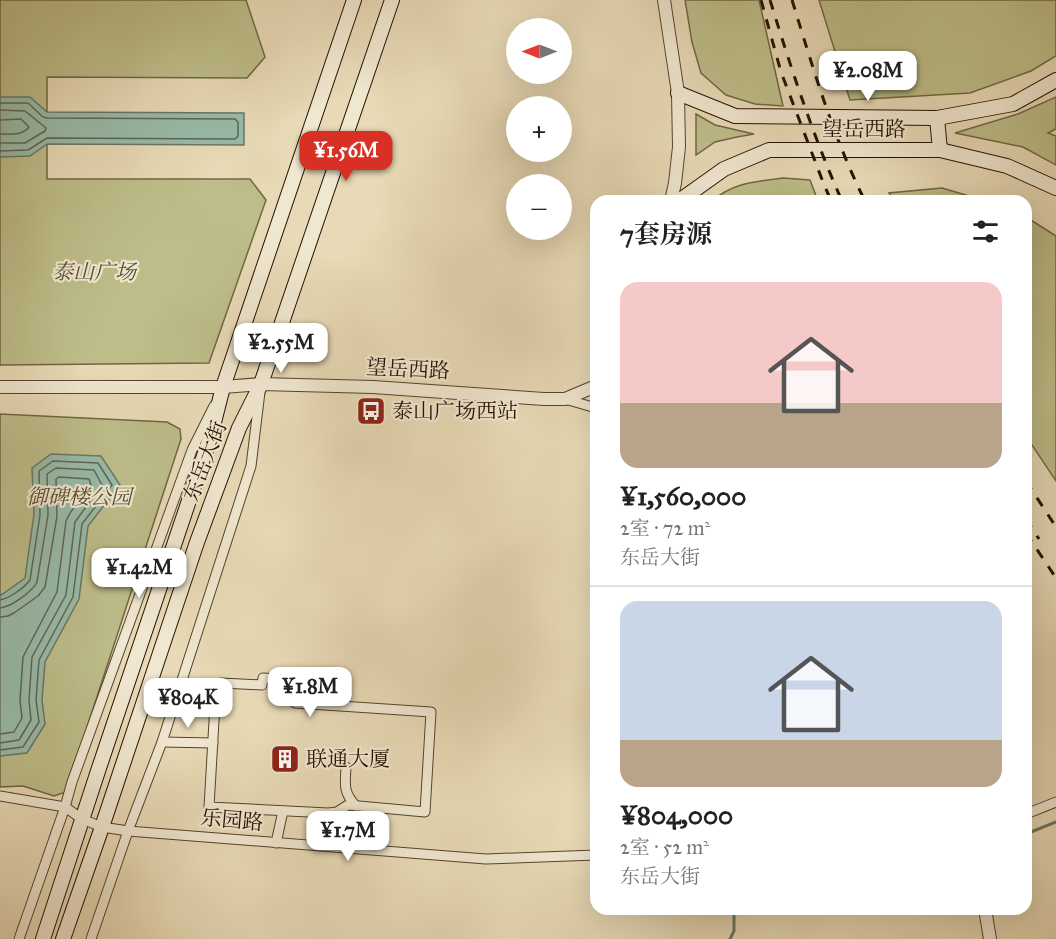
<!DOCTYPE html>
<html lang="zh">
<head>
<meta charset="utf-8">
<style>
	:root { --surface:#fff; --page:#f6f6f6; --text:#222; --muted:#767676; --line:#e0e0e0; --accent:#d93025 }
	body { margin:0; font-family:"IM FELL Great Primer","Noto Serif SC",serif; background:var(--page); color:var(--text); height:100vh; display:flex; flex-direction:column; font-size:22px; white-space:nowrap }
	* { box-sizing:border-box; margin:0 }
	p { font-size:20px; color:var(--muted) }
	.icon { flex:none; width:33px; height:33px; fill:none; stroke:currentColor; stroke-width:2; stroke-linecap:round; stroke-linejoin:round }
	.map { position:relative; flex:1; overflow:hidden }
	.sheet { position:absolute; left:590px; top:195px; width:442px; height:720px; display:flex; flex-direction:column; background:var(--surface); border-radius:18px; box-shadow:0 6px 24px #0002 }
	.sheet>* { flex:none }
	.needle { width:39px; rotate:270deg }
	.buttons { position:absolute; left:506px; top:18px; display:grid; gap:12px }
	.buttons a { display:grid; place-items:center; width:66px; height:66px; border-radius:50%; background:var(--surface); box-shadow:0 6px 24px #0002; font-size:30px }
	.price { position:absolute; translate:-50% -51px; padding:0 14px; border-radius:12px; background:#fff; color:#222; font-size:20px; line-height:39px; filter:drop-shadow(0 2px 3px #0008) }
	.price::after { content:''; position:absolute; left:50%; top:36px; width:18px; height:14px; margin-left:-9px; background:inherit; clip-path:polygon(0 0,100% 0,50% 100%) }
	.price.current { background:var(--accent); color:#fff }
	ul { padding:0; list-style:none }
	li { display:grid; align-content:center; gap:12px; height:318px; padding:0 30px }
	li+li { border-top:2px solid var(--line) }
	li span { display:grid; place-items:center; height:186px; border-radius:18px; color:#555 }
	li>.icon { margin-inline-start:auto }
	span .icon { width:108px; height:108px; fill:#fffc; stroke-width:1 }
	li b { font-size:26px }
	h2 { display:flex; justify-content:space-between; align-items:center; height:72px; padding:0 30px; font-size:26px }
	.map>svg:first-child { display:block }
</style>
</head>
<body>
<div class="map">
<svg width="1056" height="939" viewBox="0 0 1056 939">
	<rect width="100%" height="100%" fill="#e8dab6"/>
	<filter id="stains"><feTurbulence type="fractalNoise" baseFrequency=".00333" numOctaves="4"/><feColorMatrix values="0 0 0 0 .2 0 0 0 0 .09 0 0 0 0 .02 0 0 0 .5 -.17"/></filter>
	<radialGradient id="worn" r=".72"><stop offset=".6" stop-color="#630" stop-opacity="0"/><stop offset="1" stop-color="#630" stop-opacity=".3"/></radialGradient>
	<g fill="#bdbd89" stroke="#716644" stroke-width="1.5">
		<polygon points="0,0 246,0 265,57 247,78 47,77 47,179 250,179 266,200 209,363 0,365"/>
		<polygon points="685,0 759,0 783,106 755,104 726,95 701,73 692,42"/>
		<polygon points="819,0 1056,0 1056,56 1031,71 970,93 850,100"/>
		<polygon points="1056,97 1056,129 1048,133 1056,136 1056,165 1023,147 955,133 1018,114"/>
		<polygon points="696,114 715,125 754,134 737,137 715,142 696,155"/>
		<path d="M783 178 810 180 818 201H712C734 182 755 182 783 178Z"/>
		<polygon points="942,188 986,201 894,201 889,193"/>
		<polygon points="1026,217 1056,236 1056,481 1026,436"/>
		<polygon points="0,414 167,422 180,429 181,439 66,792 54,796 23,786 0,787"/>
	</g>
	<g fill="#98bba9" stroke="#6a7765" stroke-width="1.5">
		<polygon points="0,97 30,97 47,112 244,113 244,145 47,144 30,156 0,157"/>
		<polygon points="51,454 101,456 120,485 88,526 79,599 45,662 42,700 45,724 27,753 0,756 0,596 25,578 34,514 32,468"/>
	</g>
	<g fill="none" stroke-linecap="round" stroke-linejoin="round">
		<g stroke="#5e6654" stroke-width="1.5">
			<polyline points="0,103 28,103 43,117 47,118 235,119 238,122 238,136 235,139 47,138 28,150 0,151"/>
			<polyline points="0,110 25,111 46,128 45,131 25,143 0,143"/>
			<path d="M0 120 21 119 29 127C22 136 11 134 0 134"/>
			<path d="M0 600C10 598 24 588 30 580L40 515 39 471 53 461 98 463 112 485 82 524 73 597 39 660 36 700 39 722 23 747 0 750"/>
			<path d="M0 608C11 607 32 592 37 582L48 515 47 474 56 468 94 470 102 485 75 522 66 595 32 657 29 700 31 720 19 740 0 743"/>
			<polyline points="0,617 8,616 14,613 38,596 45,587 57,516 56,479 59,477 89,479 91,485 70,513 66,521 57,592 23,657 20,700 22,718 14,732 0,734"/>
		</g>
		<g stroke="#6a7765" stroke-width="3">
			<polyline points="1026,834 1056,822"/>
			<polyline points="730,939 734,931 734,909"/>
		</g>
		<g stroke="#56422e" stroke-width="11">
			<g id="minor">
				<polyline points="565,399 596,408"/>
				<polygon points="263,678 296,680 295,703 431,712 425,812 348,805 337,812 328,813 209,807 216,687 221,683 262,685"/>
				<polyline points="162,742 213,743"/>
				<path d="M346 767C345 785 343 792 356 806"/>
				<polyline points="0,796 65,807 82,819 102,827 128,831 486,859 596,855"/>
				<polyline points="1026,814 1056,802"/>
				<polyline points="276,843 283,811"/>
				<polyline points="19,939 65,807 72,782 192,450 214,406"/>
				<polyline points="91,939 128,831 162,742 251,466 260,392"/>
			</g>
		</g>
		<g stroke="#56422e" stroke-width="14">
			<g id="tertiary">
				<polyline points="664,0 678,93 679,147 675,183 671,201"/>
				<polyline points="0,387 223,387 261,384 373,387 544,399 565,399 596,386"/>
				<polyline points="985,909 990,939"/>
			</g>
		</g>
		<g stroke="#251000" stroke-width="16">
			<g id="secondary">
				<polyline points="678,93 735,116 937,118 1013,104 1056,80"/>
				<polyline points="937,118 940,150"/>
				<polyline points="679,201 724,169 769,150 940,150 1007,166 1056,188"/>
				<polyline points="43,939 99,768 210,438 223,387 354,0"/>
				<polyline points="63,939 102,827 196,545 239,428 261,384 392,0"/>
			</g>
		</g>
		<use href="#minor" stroke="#f0e7d0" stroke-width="9"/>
		<use href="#tertiary" stroke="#f0e7d0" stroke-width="12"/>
		<use href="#secondary" stroke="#f0e7d0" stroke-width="14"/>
		<g stroke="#251000" stroke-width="3" stroke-dasharray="10 10" stroke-linecap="butt">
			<polyline points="761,0 781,72 823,182 831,201"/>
			<path d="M770 0C791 68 813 136 842 201"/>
			<path d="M792 0C813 68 833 137 865 201"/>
			<polyline points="1026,481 1056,527"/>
			<polyline points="1026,519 1039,539"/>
			<polyline points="1026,533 1056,578"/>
		</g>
	</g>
	<defs>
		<g id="bus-square" transform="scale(1.5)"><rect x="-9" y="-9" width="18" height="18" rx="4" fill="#8f2418" stroke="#f0e7d0"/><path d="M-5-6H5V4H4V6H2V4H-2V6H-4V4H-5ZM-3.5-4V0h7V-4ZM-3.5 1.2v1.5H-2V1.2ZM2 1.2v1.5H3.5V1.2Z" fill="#fff"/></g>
		<g id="building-square" transform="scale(1.5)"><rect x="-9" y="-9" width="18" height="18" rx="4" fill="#8f2418" stroke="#f0e7d0"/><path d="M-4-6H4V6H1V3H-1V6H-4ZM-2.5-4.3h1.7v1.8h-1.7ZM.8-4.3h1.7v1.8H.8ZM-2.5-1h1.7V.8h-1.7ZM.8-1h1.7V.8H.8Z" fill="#fff"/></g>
	</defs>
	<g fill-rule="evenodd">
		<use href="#bus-square" x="371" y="411"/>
		<use href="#building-square" x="285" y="759"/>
	</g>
	<g text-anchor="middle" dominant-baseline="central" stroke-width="4.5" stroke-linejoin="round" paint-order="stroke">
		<g font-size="21" fill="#251000" stroke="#f0e7d0">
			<text x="864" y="129">望岳西路</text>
			<text transform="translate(408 369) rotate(3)">望岳西路</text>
			<text transform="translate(205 461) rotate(-69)">东岳大街</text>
			<text transform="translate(232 820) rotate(5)">乐园路</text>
		</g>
		<g font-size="21" font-style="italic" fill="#5a4d30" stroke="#f0e7d0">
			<text x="94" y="272">泰山广场</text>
			<text x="79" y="497">御碑楼公园</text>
		</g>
		<g font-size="21" fill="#251000" stroke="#f0e7d0" text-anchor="start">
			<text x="392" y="411">泰山广场西站</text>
			<text x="306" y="759">联通大厦</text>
		</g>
	</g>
	<rect width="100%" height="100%" filter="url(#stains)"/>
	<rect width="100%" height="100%" fill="url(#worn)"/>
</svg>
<div class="buttons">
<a><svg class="needle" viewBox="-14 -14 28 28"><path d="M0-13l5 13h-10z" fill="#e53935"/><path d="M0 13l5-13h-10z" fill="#767676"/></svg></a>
<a>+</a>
<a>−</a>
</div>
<b class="price" style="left:868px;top:102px">¥2.08M</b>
<b class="price current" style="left:346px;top:182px">¥1.56M</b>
<b class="price" style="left:281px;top:374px">¥2.55M</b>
<b class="price" style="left:139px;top:599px">¥1.42M</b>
<b class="price" style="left:310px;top:718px">¥1.8M</b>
<b class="price" style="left:188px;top:729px">¥804K</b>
<b class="price" style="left:348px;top:862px">¥1.7M</b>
<section class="sheet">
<h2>7套房源<svg class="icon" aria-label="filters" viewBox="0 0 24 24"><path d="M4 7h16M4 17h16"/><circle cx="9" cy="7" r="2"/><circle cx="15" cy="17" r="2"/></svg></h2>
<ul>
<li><span style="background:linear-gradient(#f6c9c9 65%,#b9a48a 0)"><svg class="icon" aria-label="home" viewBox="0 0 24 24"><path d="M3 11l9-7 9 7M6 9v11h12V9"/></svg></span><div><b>¥1,560,000</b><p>2室 · 72 m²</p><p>东岳大街</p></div></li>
<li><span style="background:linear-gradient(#c9d6e8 75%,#b9a48a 0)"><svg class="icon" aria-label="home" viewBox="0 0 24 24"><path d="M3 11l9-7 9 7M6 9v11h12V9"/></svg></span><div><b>¥804,000</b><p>2室 · 52 m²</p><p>东岳大街</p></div></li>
</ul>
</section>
</div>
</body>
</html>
